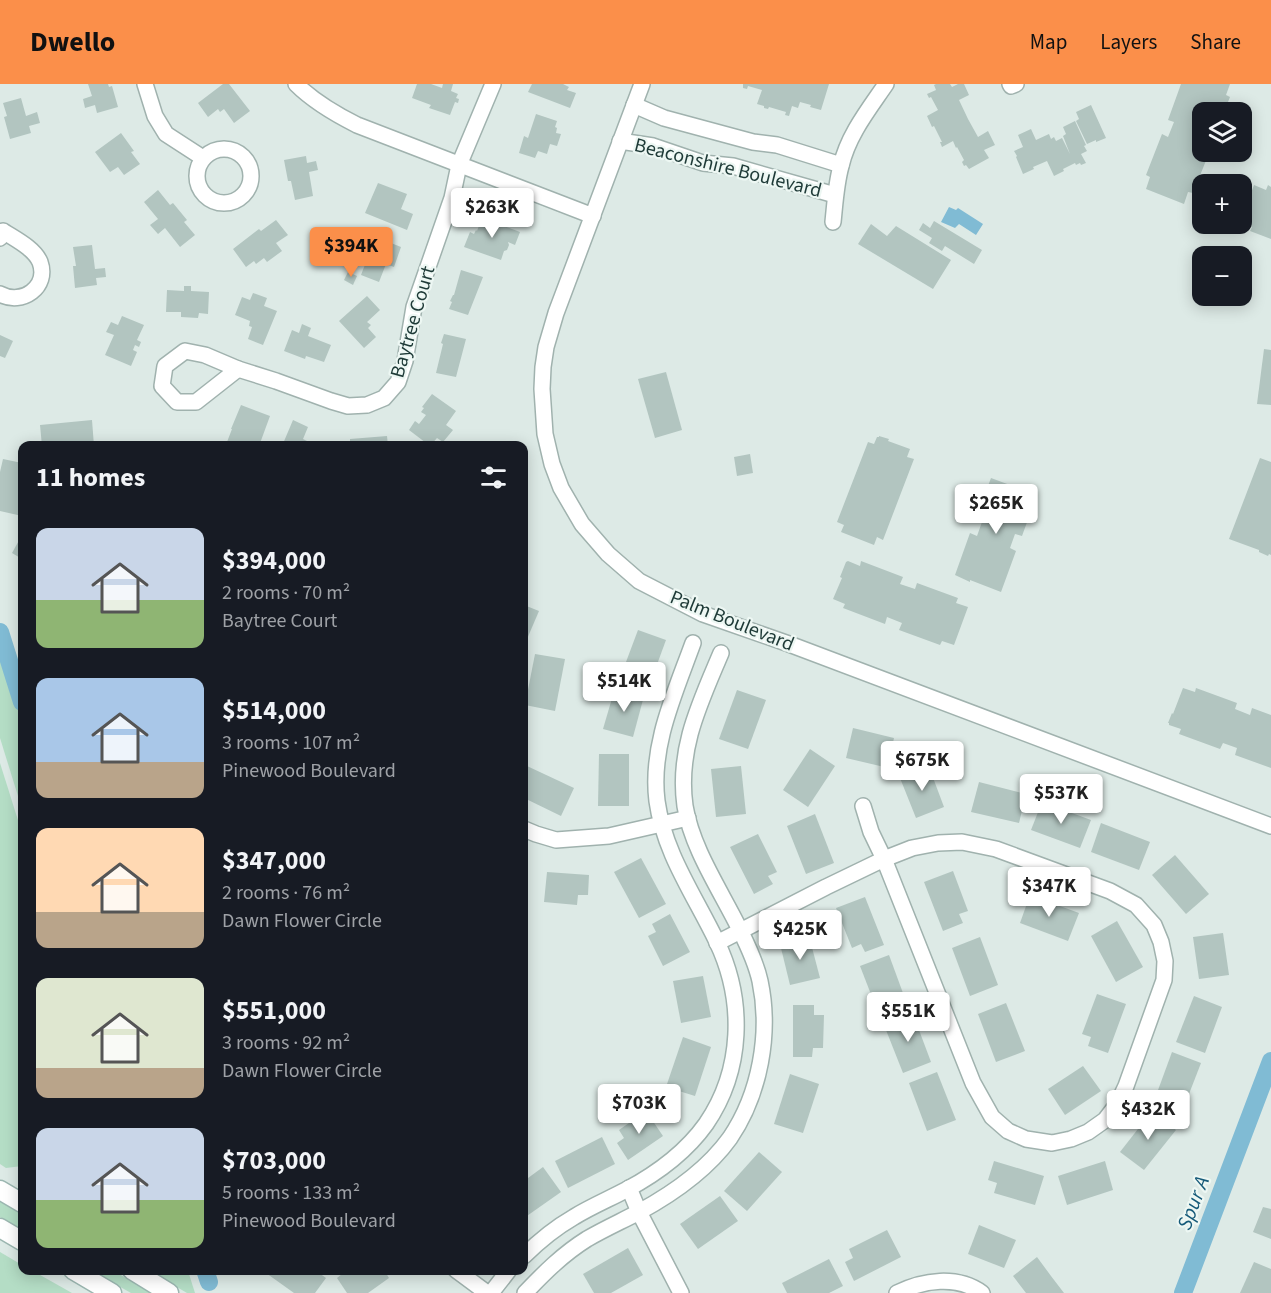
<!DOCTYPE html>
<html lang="en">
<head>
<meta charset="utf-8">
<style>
	:root { --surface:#171b24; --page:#20242c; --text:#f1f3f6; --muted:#9ea1a6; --accent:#fb8f4a }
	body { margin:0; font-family:"Source Sans 3",sans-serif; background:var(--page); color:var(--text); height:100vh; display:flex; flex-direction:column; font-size:22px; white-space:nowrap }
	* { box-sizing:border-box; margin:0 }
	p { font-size:20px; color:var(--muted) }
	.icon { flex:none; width:33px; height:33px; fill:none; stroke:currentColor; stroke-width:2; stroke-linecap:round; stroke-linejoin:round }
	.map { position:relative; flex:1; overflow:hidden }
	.details { position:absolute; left:18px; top:357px; width:510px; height:834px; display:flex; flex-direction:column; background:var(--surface); border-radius:12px; box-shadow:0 3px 15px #0003 }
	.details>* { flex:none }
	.controls { position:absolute; left:1192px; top:18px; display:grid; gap:12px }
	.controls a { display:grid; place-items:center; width:60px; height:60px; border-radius:12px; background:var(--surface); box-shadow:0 3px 15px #0003; font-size:30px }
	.price { position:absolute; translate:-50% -51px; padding:0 14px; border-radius:6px; background:#fff; color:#222; font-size:20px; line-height:39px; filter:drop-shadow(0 2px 3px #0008) }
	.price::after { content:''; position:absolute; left:50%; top:36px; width:18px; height:14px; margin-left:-9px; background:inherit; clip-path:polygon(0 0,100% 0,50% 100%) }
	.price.on { background:var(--accent); color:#111 }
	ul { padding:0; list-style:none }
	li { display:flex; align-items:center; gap:18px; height:150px; padding:0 18px }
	li span { display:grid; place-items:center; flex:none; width:168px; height:120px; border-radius:12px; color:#555 }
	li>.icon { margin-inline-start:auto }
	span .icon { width:72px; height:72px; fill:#fffc; stroke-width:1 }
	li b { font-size:26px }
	h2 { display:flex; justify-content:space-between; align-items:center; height:72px; padding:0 18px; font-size:26px }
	header { display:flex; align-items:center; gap:36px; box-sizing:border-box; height:84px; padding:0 30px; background:var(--accent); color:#111 }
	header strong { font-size:28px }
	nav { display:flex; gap:33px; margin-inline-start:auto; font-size:21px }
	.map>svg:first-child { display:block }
</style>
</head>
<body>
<header>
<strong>Dwello</strong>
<nav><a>Map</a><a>Layers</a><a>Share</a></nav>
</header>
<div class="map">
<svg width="1271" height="1209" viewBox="0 0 1271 1209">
	<rect width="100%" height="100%" fill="#ddeae6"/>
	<g fill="#b4ddc5">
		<polygon points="0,562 22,637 22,725 0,654"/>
		<polygon points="0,679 22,749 22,1082 6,1084 0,1080"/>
		<polygon points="0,1116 22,1130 22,1146 0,1133"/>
		<polygon points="0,1168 22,1181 22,1186 33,1187 72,1209 0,1209"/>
		<polygon points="92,1187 114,1187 151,1209 131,1209"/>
		<polygon points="150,1187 188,1187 195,1209 187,1209"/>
	</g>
	<polygon fill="#80bbd4" points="949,123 956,126 958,124 983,140 976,151 959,140 955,144 941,138"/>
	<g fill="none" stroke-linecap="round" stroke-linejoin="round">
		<g stroke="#80bbd4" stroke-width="18">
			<polyline points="0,548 22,618"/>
			<polyline points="205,1186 209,1198"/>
			<polyline points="1183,1209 1271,977"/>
		</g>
	</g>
	<g fill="#b2c5c0">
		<polygon points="88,0 108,0 109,3 112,2 118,23 97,29 95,21 85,24 83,15 92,12"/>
		<polygon points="223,0 229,0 250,27 234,39 224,25 220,28 218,25 208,33 198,19"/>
		<polygon points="417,0 431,0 442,4 443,0 453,0 451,7 458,10 456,14 459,15 458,19 455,18 450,31 429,24 431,21 412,14"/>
		<polygon points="532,0 563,0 569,3 567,6 576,9 570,24 528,8"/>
		<polygon points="743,0 829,0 821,26 810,23 811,21 800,18 798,24 792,22 789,32 785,31 786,28 769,23 768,25 764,24 764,22 757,20 762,6 748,2 747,5 743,4"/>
		<polygon points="936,0 950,0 952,3 958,0 964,0 969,11 959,16 968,35 978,53 988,47 995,61 984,66 989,74 969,85 966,81 964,82 962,78 964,76 957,63 956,64 953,57 942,63 940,58 942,58 934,42 932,43 927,32 938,26 931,13 929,14 927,10 936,6 934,1"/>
		<polygon points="1181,0 1230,0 1226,11 1230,13 1224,28 1203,28 1202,66 1209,69 1193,109 1188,108 1184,120 1146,105 1150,93 1146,91 1162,50 1168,53 1174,38 1168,36"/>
		<polygon points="21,14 26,32 37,28 40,39 29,42 31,49 10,55 4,33 7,32 3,19"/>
		<polygon points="1091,21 1106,54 1096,58 1096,56 1087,60 1076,37 1079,35 1076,28"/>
		<polygon points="536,30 557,37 555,43 557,44 556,49 561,50 557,62 550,60 547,70 538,67 535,74 519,69 524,52 528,54"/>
		<polygon points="1075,37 1086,61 1084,62 1087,67 1081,70 1086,79 1081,81 1080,79 1076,81 1075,79 1063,85 1064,87 1054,92 1047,77 1033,83 1034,85 1023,90 1016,73 1017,72 1014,67 1023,63 1018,51 1031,45 1036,56 1049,50 1051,55 1054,53 1056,57 1062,54 1070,70 1063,52 1066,50 1063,43"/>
		<polygon points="121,49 134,67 131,68 140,80 124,91 118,83 110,88 95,68"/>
		<polygon points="306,72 307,79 316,77 318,86 309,88 313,112 295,116 291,97 288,97 284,76"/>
		<polygon points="378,99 407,110 401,125 413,130 407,146 365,129"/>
		<polygon points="1254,101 1266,106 1268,101 1271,103 1271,155 1250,147 1252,143 1242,139 1242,133"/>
		<polygon points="158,106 170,121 173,119 187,136 184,138 195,151 180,163 165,144 158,150 150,141 158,135 144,118"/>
		<polygon points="482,134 520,148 515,161 508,158 509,161 507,166 504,167 501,176 464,163 470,148 474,150 476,146 477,147"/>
		<polygon points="276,136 288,151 276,159 282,167 267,178 264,174 256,180 254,177 246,183 233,165 259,145 261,147"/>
		<polygon points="934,137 982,166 974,180 945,162 942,167 929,159 932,154 919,146 923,139 930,144"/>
		<polygon points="871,140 887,152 896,142 951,176 933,205 858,160"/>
		<polygon points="376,153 401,163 394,183 386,180 379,198 361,191 366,178 364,177 365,175 367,176 368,175 357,170 361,162 371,166"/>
		<polygon points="92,161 95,185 105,184 106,193 96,194 97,201 75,204 73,182 76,182 73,163"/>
		<polygon points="461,186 483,193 468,231 449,225 452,218 450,217 453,211 454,211"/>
		<polygon points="348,188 357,192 353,201 344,196"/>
		<polygon points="184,202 191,202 191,207 209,208 208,230 199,229 198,234 181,233 181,228 166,228 167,206 184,207"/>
		<polygon points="253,209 267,214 264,222 277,227 263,261 248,255 252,243 249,242 250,237 235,231 242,213 250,216"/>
		<polygon points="367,212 380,226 367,238 371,241 368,244 376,253 364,264 339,237"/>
		<polygon points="122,232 144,241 137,256 141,258 139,263 135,261 133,266 137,268 131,282 105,271 114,251 106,248 111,238 118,241"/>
		<polygon points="302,240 311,244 308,252 331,261 324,278 306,272 305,275 284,267 292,246 299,249"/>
		<polygon points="444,250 466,255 456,293 436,289 443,260 441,259"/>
		<polygon points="0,251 13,257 5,274 0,272"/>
		<polygon points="1264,265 1271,266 1271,321 1257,320"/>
		<polygon points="666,288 682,346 655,354 638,295"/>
		<polygon points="432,310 456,327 446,341 453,346 443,358 437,354 430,362 409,346 415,337 419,340 426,331 421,328 424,324 422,323"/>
		<polygon points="241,321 270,332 259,362 237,362 227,358 232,345 231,345"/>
		<polygon points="92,336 94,362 42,362 40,341"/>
		<polygon points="293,336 308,343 303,355 307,357 304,362 282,362"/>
		<polygon points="387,352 388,362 350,362 350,355"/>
		<polygon points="879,352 889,355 888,357 910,365 907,373 914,375 883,456 877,453 874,461 841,448 844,441 837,438 868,358 874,360 877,353 879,353"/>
		<polygon points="750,370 753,389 737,392 734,373"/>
		<polygon points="1260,374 1271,378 1271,471 1269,470 1268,472 1259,468 1259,466 1229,455"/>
		<polygon points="3,375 22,379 22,432 0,427 0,388"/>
		<polygon points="991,394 1037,411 1022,452 1015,450 1010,464 1016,467 1001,508 970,496 970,498 955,491 970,449 977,452 982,438 975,436"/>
		<polygon points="22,451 22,475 12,469"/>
		<polygon points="848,477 860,482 861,477 903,493 900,500 915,505 917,499 958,514 956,519 968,523 954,561 942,557 940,561 899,546 902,539 887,533 885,540 843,524 845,520 833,515 842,494 840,493 846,478"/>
		<polygon points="524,521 539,527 527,555 524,554"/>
		<polygon points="638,546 666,556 648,605 620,594"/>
		<polygon points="535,570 565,575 555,627 525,621"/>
		<polygon points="615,604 644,612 633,653 603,645"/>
		<polygon points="1183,604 1195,608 1196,604 1237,619 1235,625 1250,631 1252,624 1271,631 1271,684 1235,671 1237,664 1223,659 1220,665 1179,650 1181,645 1169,641 1169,639 1168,639 1172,629 1173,630"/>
		<polygon points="737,606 766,616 748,665 719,655"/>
		<polygon points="853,644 894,654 892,663 902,665 897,686 846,674"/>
		<polygon points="810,665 835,682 808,723 783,706"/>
		<polygon points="599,670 629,670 629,722 598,722"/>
		<polygon points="527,682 574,704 561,732 524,714 524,690"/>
		<polygon points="741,682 746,730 716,733 711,685"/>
		<polygon points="929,683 944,723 916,734 900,694"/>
		<polygon points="979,698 1026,710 1019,739 971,728"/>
		<polygon points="1042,718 1091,736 1080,764 1031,746"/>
		<polygon points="815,730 834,779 806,790 787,742"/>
		<polygon points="1101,739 1150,758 1139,786 1091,768"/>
		<polygon points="758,750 777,788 768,792 773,800 754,810 730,763"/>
		<polygon points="1175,771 1209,810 1186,830 1152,791"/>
		<polygon points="641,774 666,820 639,834 614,788"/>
		<polygon points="953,787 968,827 959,830 963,839 943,847 924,798"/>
		<polygon points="547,788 589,791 588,811 578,811 577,821 544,818"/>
		<polygon points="1030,811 1079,829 1068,857 1020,839"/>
		<polygon points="865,813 884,861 865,868 861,860 852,864 836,824"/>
		<polygon points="670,830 690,868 663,882 648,852 656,848 652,840"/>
		<polygon points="1117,837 1143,883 1116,898 1091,852"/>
		<polygon points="1223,849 1229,891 1199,895 1193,853"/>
		<polygon points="809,852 820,894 790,901 780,860"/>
		<polygon points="980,853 998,901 970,912 952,864"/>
		<polygon points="889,871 907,920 879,931 860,882"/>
		<polygon points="703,892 711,933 681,939 673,897"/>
		<polygon points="1097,910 1126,920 1108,969 1088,962 1091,953 1082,950"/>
		<polygon points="1194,912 1222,923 1205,969 1176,958"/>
		<polygon points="1006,919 1025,967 996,978 978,930"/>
		<polygon points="793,921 814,921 814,931 824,931 823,964 813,964 812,973 793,973"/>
		<polygon points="913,930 931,978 903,989 884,941"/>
		<polygon points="683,953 711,963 695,1012 666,1003"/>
		<polygon points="1172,968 1201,979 1182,1028 1154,1017"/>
		<polygon points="1083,982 1101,1007 1065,1031 1048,1005"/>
		<polygon points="937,988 956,1036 927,1047 909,999"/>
		<polygon points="790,990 819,1000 803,1049 774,1040"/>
		<polygon points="646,1027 663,1052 628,1076 617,1059 624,1054 619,1046"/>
		<polygon points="1152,1027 1176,1046 1144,1086 1120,1068"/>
		<polygon points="602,1053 615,1080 568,1104 555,1077"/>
		<polygon points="759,1068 782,1088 747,1127 724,1107"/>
		<polygon points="994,1077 1044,1092 1035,1121 994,1109 997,1099 988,1096"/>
		<polygon points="1105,1077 1113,1106 1067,1121 1058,1092"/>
		<polygon points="543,1083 561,1108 524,1134 524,1097"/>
		<polygon points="720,1112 738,1137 698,1165 680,1140"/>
		<polygon points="1263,1123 1271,1125 1271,1155 1253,1148"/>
		<polygon points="979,1141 1016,1156 1004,1184 968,1170"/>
		<polygon points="887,1146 901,1173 854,1197 845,1178 853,1174 849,1165"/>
		<polygon points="628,1164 643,1191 611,1209 594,1209 583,1190"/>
		<polygon points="1037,1173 1051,1192 1064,1209 1026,1209 1013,1192"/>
		<polygon points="829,1175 843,1202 829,1209 787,1209 782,1199"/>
		<polygon points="1254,1178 1271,1185 1271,1209 1240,1209"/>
		<polygon points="267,1186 315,1186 326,1194 315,1209 294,1209 266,1189"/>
		<polygon points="347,1186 384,1186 389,1194 368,1209 347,1209 337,1194"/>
	</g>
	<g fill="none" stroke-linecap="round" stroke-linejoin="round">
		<g stroke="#a0b2ae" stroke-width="18">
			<g id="minor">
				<polyline points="145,0 155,32 166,50 203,74"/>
				<path d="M296 0C314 18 335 30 357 41L593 132"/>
				<polyline points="642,0 556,229 546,263 543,283 542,305 545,350 552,380 561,404 582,440 608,470 639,497 703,530 789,560 1271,742"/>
				<polyline points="1010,0 1011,2 1016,0"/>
				<polyline points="634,21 664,34 753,58 777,61 841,81"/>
				<polyline points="620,57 653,62 703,79 733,82 835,111"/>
				<circle cx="224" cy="92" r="27"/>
				<path d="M833 138C835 119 836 100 841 82 848 51 869 25 886 0"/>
				<path d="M0 154 3 147C15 155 34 164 40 178 49 203 22 222 0 210"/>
				<polygon points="185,267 205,271 238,285 196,318 177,318 162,302 165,282"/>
				<polyline points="238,285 276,297 331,317 348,322 367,321 384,314 398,298 405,277 414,223 452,114 459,81 493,0"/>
				<polyline points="524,745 536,750 556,756 609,752 688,734"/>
				<polygon points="962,758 996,765 1110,807 1136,821 1154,841 1161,858 1165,877 1164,896 1126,1002 1118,1019 1105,1036 1088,1048 1071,1055 1052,1059 1026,1055 1008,1047 992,1033 973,999 884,775 912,764 938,759"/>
				<polyline points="717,859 826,803 884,775 871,748 863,722"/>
				<polyline points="629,1104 639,1128 681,1209"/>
				<path d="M524 1172C539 1157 555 1144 574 1133 590 1123 609 1115 626 1106 656 1090 686 1068 706 1040 743 986 745 917 717 858 695 812 664 769 657 717 650 662 675 609 693 559"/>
				<polyline points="456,1186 487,1209"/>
				<polyline points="491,1209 509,1186"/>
				<path d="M525 1209C544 1189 563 1170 587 1155 604 1145 622 1137 639 1128 674 1109 707 1086 730 1054 760 1010 771 949 760 897 756 879 748 862 740 846 721 807 692 765 685 722 677 665 700 619 721 569"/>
				<path d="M897 1209C923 1196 957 1191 982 1209"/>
			</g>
		</g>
		<g stroke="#9cb7b1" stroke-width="21">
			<g id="secondary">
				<polyline points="0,1106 22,1119"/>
				<polyline points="0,1144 22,1157"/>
				<polyline points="73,1186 112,1209"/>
				<polyline points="132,1186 169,1209"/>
			</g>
		</g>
		<use href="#minor" stroke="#fff" stroke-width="15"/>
		<use href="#secondary" stroke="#fff" stroke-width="18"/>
	</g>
	<g text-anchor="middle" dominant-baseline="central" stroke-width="4.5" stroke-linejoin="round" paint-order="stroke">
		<g font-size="20" fill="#1e3a37" stroke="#edf7f3">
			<text transform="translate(728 84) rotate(14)">Beaconshire Boulevard</text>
			<text transform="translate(413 238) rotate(-74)">Baytree Court</text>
			<text transform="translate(732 537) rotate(22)">Palm Boulevard</text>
		</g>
		<g font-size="21" font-style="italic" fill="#155a79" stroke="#edf7f3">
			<text transform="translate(1193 1119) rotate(-69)">Spur A</text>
		</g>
	</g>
</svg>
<div class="controls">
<a><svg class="icon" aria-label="layers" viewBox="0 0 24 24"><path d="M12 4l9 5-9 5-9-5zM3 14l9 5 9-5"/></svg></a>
<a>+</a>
<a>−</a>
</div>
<b class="price" style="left:492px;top:155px">$263K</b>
<b class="price on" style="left:351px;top:194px">$394K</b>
<b class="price" style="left:996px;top:451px">$265K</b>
<b class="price" style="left:624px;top:629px">$514K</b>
<b class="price" style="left:922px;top:708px">$675K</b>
<b class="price" style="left:1061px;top:741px">$537K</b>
<b class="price" style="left:1049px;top:834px">$347K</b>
<b class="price" style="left:800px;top:877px">$425K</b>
<b class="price" style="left:908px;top:959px">$551K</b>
<b class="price" style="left:639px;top:1051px">$703K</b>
<b class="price" style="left:1148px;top:1057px">$432K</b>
<section class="details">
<h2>11 homes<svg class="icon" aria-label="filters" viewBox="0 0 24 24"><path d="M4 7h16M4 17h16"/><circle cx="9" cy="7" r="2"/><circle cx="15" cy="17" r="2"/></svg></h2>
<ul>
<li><span style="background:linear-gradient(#c9d6e8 60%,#8fb573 0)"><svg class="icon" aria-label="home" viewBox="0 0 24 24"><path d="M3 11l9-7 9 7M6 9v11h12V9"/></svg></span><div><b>$394,000</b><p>2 rooms · 70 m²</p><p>Baytree Court</p></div></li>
<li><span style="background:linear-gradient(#a9c7e8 70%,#b9a48a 0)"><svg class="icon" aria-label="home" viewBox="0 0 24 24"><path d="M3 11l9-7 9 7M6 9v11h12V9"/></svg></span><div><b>$514,000</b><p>3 rooms · 107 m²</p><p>Pinewood Boulevard</p></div></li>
<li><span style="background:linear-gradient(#ffd9b3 70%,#b9a48a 0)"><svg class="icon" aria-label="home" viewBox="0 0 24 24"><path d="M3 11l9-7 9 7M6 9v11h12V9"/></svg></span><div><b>$347,000</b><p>2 rooms · 76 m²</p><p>Dawn Flower Circle</p></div></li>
<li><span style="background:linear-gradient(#dfe7d0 75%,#b9a48a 0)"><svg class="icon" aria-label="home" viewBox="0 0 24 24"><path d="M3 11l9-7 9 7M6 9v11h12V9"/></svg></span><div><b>$551,000</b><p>3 rooms · 92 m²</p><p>Dawn Flower Circle</p></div></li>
<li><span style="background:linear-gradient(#c9d6e8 60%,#8fb573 0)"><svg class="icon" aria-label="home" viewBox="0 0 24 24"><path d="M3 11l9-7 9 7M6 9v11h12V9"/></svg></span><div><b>$703,000</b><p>5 rooms · 133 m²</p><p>Pinewood Boulevard</p></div></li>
</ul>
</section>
</div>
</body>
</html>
